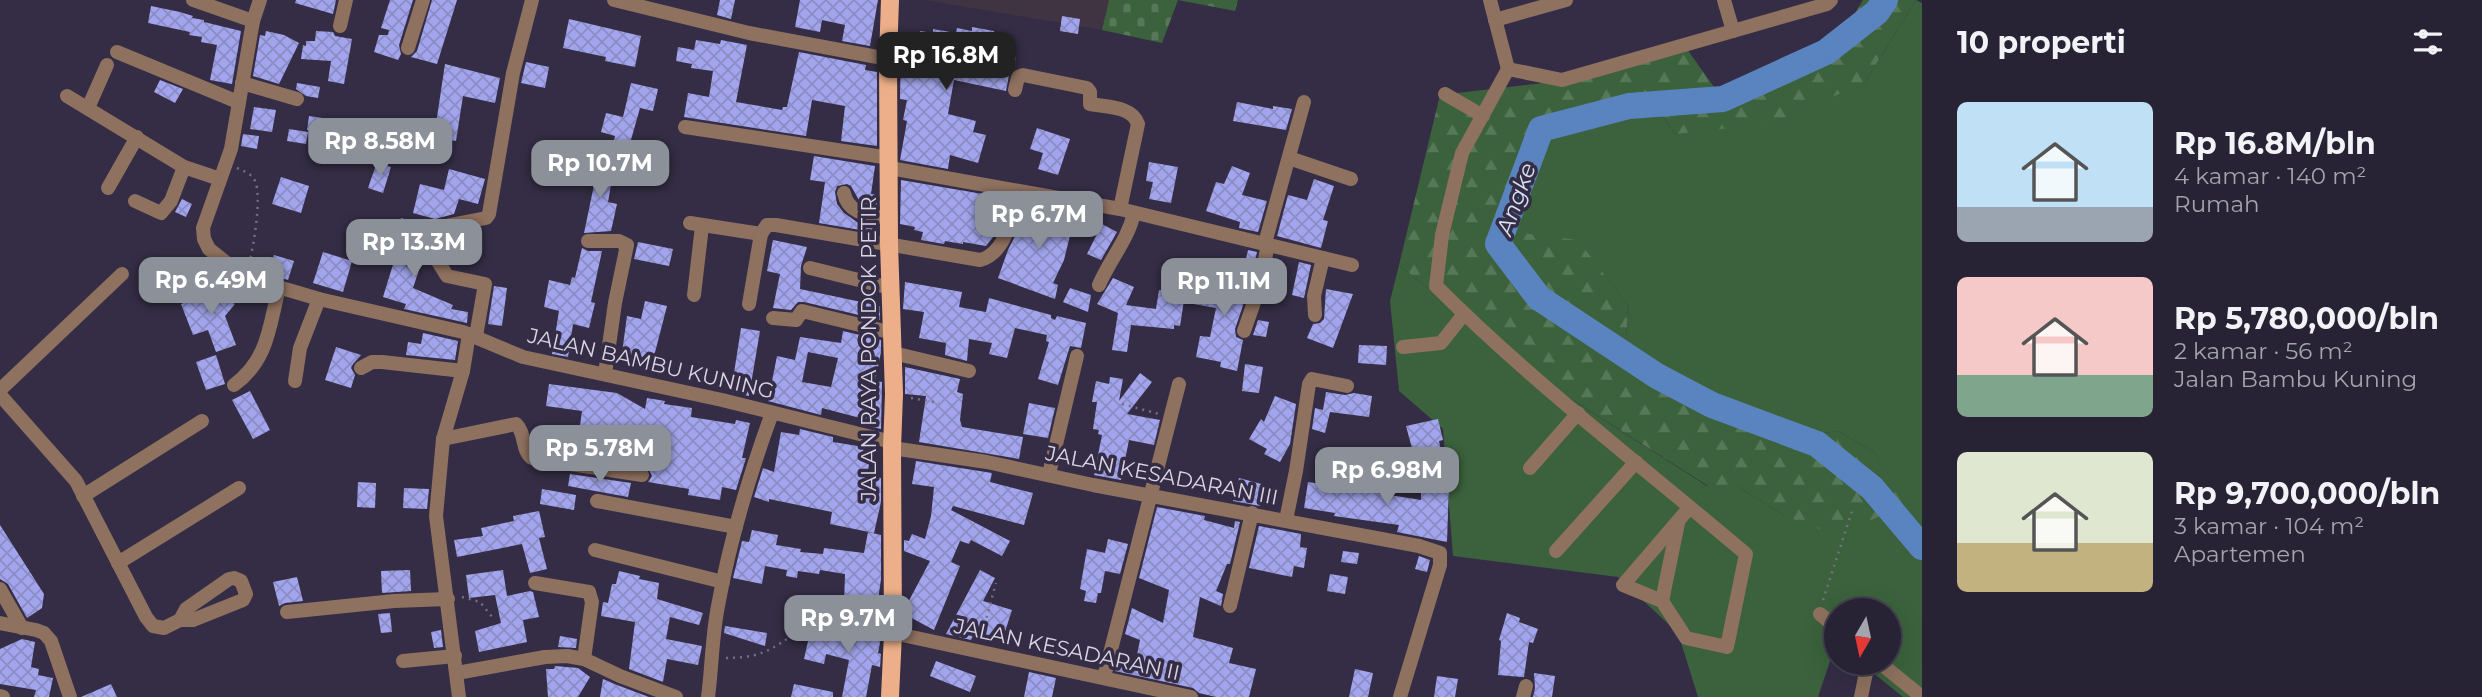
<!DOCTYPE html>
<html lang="id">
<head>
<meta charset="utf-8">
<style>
	:root { --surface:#272234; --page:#2f2a3c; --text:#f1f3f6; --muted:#a4a4ac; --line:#433f4f; --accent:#8c9099 }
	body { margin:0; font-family:Montserrat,sans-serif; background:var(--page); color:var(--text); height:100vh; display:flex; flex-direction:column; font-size:26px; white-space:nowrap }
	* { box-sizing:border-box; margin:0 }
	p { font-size:23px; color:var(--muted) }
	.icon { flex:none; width:38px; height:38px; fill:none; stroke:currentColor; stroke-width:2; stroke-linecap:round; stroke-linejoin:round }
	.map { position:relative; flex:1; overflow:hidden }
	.drawer { display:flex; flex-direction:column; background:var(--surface); width:560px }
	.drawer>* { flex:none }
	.needle { width:46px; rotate:189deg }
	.controls { position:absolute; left:1824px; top:598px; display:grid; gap:14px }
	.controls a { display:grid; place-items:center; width:77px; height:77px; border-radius:50%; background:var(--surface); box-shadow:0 7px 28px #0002,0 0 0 2px var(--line); font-size:35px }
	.price { position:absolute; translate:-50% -60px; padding:0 16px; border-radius:14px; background:var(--accent); color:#fff; font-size:23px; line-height:46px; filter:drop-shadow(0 2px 4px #0008) }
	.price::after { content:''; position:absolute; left:50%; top:42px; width:21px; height:16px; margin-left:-10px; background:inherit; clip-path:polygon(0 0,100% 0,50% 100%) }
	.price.active { background:#222; color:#fff }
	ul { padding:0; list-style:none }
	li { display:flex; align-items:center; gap:21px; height:175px; padding:0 35px }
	li span { display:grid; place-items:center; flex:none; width:196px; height:140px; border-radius:10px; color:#555 }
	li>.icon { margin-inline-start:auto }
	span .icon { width:84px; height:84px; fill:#fffc; stroke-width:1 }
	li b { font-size:30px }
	h2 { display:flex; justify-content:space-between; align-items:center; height:84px; padding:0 35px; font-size:30px }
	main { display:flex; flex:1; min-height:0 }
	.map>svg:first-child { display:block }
</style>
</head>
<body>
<main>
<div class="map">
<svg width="1922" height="697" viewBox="0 0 1922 697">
	<defs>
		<pattern id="forest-firs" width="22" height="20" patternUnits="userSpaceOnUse" patternTransform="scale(1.75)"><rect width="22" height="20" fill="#3b623c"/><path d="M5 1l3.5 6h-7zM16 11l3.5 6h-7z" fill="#577858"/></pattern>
		<pattern id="cemetery-stones" width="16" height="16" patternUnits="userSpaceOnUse" patternTransform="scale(1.75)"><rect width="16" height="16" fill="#3b623c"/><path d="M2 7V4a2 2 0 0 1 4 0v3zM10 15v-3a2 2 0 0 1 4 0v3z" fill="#577858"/></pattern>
		<pattern id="building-cross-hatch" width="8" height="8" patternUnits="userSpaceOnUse" patternTransform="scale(1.75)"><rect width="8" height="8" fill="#a2a5ed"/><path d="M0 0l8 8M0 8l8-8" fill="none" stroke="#8a8cc3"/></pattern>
	</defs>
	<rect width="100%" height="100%" fill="#342d45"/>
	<polygon fill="#403443" points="925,0 1109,0 1102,30"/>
	<polygon fill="#3b623c" points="1916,0 1922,3 1922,697 1903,697 1861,663 1888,663 1888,611 1836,611 1836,643 1818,697 1698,697 1678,633 1618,577 1453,556 1443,429 1399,391 1390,301 1399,265 1543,381 1707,486 1737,486 1785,516 1906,503 1874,452 1838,431 1772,440 1683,403 1623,365 1629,307 1578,241 1513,233 1528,145 1564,121 1657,108 1675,134 1865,82"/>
	<polygon fill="url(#forest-firs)" points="1863,0 1916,0 1865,82 1776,123 1675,134 1657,108 1564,121 1528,145 1513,232 1578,240 1629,307 1623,365 1683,403 1772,440 1838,431 1874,452 1907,503 1838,536 1785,516 1737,486 1708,486 1543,381 1399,265 1440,95 1551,82 1684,45 1729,108 1829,58"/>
	<polygon fill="url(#cemetery-stones)" points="1109,0 1238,0 1235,11 1178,0 1162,43 1102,30"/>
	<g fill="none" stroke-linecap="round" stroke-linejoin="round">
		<polyline stroke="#5a84c0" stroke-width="26" points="1885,0 1877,12 1826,52 1723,99 1629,106 1541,129 1498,244 1539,298 1657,376 1712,405 1817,444 1872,488 1922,547"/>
	</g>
	<g fill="url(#building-cross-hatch)" fill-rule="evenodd">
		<polygon points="296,0 336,0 333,14 295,3"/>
		<polygon points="390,0 413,0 399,45 401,54 398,60 374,52 379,35 388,35 389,30 381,28"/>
		<polygon points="432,0 457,0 437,64 411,57 417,51"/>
		<polygon points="720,0 735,0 731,19 717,15"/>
		<polygon points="800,0 878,0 870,46 842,41 845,25 822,20 820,32 795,27"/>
		<polygon points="151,6 180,12 193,16 192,18 204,20 204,22 241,31 232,84 210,80 217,45 201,42 202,37 189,35 190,32 148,23"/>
		<polygon points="1062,16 1080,19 1078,34 1060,31"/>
		<polygon points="569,19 641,36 635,67 605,61 606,57 563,48"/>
		<polygon points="972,27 994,31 991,52 1016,57 1015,68 1009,75 1006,91 954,80 948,114 976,121 973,132 986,135 978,163 950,155 948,169 900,160 907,121 903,120 907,100 900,99 901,40 919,43 920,31 933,33 933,29 956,33 957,28 972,31"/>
		<polygon points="266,31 284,35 299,43 279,84 253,76 260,35 265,36"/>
		<polygon points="316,31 333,32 335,36 352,39 344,84 328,81 331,61 301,59 303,45 306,46 306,41 315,41"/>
		<polygon points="696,40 720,44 721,40 747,45 736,102 782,110 783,107 787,107 799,52 866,65 865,70 877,72 877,146 841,141 845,106 812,100 806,136 684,117 688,93 709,97 713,71 691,68 692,64 676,61 678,47 694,50"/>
		<polygon points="526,62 549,67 545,88 521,83"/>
		<polygon points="445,64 500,78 495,103 463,96 456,141 434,137"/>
		<polygon points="160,80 183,89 175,103 154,92"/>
		<polygon points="297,83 320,87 318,98 306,96 296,89"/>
		<polygon points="631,83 658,89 653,111 640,108 623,168 607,164 615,136 601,132 606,113 623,117"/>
		<polygon points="1237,102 1273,109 1273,106 1292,109 1286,130 1233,121"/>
		<polygon points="254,107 276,110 272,132 250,129"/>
		<polygon points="309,116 329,119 328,122 332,123 331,134 307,130"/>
		<polygon points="1037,128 1070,139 1058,175 1038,169 1043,153 1030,149"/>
		<polygon points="289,129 308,132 306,144 287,141"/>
		<polygon points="243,134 259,136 257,149 241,146"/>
		<polygon points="814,156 875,166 871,194 877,195 877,207 860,202 851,186 847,184 837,186 835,192 837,204 844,213 857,222 878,227 878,233 819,223 825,182 810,180"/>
		<polygon points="377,162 391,167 383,193 368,188"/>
		<polygon points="1149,162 1178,167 1171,203 1149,199 1153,182 1146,181"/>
		<polygon points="589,163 614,168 608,202 617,204 611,231 584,233 594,185 585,183"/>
		<polygon points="1232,166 1250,173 1242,195 1267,201 1258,232 1239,228 1240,222 1206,211 1216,182 1224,184"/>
		<polygon points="449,169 485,179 478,204 459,199 454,214 435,219 413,213 420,184 444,190"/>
		<polygon points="281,177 309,186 301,213 272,204"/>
		<polygon points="1314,179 1334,186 1323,220 1328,221 1321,248 1277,236 1288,195 1307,200"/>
		<polygon points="901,180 1006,198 994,236 986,246 963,242 963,244 945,241 944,244 921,240 923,232 914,230 915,227 900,224"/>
		<polygon points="182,199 192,204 186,217 175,212"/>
		<polygon points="1047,206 1076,211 1064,260 1053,283 1058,285 1055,299 998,278 1008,250 1016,234 1023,210 1044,219"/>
		<polygon points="401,218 419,224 406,266 419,270 413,288 453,305 451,309 468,312 467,323 404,309 406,304 383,297 395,258 388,256"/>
		<polygon points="1102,224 1117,232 1101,260 1087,254"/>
		<polygon points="773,240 807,247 801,266 800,289 880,306 880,320 804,302 798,302 791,310 773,308 780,274 767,271"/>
		<polygon points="638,242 673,249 669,266 634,259"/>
		<polygon points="582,248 588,251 602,251 591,302 595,303 589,328 573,324 568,357 552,354 559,311 544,307 549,280 570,285 572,277 575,278"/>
		<polygon points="1248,250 1257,252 1251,282 1235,329 1236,337 1243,340 1237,371 1220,367 1221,362 1196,357 1200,336 1210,337 1216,308 1188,303 1192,284 1238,293"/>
		<polygon points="451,251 470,251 469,264 451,264"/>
		<polygon points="323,252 352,261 343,292 313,283"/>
		<polygon points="274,255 294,261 288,280 268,274"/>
		<polygon points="1299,262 1311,265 1304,298 1292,295"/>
		<polygon points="1113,278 1134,287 1126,305 1156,309 1159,290 1185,294 1180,326 1174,325 1174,329 1131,325 1127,352 1112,350 1118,313 1097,304"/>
		<polygon points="905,282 962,292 959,307 986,312 989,298 1051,315 1051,318 1055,320 1057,316 1086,323 1081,348 1070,346 1058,385 1038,379 1049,342 1046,341 1047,335 1015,328 1007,358 989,354 992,343 969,339 967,361 945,355 946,343 919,338 924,312 903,309"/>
		<polygon points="208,283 235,304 225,316 236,345 216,352 208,330 193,335 181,304 195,299"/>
		<polygon points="494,286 507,288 502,326 488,324"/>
		<polygon points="1070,288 1091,295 1088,312 1063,302"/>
		<polygon points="1326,289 1353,294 1333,348 1307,338 1313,324 1320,323 1324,319"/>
		<polygon points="645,301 667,306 653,360 622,353 627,316 641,319"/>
		<polygon points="1258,320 1269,322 1266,337 1253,335"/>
		<polygon points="741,328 760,331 749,396 731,392"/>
		<path d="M843 331 881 340V352L875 381 882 382 881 429 864 425V419L822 408 821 415 768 401 777 356 795 360 800 337 841 343ZM808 352 838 358 831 387 802 382Z"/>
		<polygon points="423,333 458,341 455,360 406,355 408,342 421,344"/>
		<polygon points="1359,345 1387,346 1386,365 1358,363"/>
		<polygon points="336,347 361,355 353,364 351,368 355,375 351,388 325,380"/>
		<polygon points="216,355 225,384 206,390 196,362"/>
		<polygon points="1245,364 1263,367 1259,393 1242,391"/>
		<polygon points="905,367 960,379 957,392 963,394 960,420 962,427 1023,437 1019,459 919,442 926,396 905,394"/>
		<polygon points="1140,373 1152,382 1127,414 1160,420 1154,445 1129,440 1121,480 1094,475 1102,435 1098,434 1099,430 1093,429 1097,402 1092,402 1096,381 1109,384 1110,377 1123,379 1119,401"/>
		<polygon points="549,384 617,393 645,409 647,398 665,401 664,404 692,408 691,417 735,424 736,420 750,423 742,458 746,458 736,490 722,487 720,500 688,495 689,489 648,482 652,476 648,468 632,464 637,434 602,429 597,458 576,455 582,411 546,406"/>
		<polygon points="250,391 270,430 253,439 232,400"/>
		<polygon points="1326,392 1345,395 1354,393 1372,396 1369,417 1330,412 1325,433 1312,429 1315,408 1323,410"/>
		<polygon points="1275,396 1296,404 1290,444 1280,462 1264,454 1267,449 1249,439 1261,419 1264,422"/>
		<polygon points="1029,403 1055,408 1048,438 1023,434"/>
		<polygon points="1438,419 1443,440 1439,441 1443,461 1417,467 1406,426"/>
		<polygon points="800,429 833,437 833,442 864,447 862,458 870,460 867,475 881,478 881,502 874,533 830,524 832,512 769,499 769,502 754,497 763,468 774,472 781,432 799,435"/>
		<polygon points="916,461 992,473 990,482 1033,493 1024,525 953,506 951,510 1010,541 1002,556 971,540 969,544 960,541 951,562 960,566 934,630 904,614 904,610 930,561 904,551 904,540 909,541 912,534 925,539 931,516 934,487 912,484"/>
		<polygon points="1361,468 1392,473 1359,481"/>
		<polygon points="570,474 631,483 628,497 568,486"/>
		<polygon points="1239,478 1265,485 1260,506 1233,501"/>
		<polygon points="358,482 376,483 375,508 357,507"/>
		<polygon points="1308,482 1357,489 1358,484 1379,484 1377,493 1421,500 1421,483 1449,483 1447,542 1397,532 1399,525 1334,516 1335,513 1304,508"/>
		<polygon points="404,488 429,489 427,509 403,508"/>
		<polygon points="542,489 576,495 574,510 540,504"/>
		<polygon points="1157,507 1205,516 1204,520 1234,528 1235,521 1240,522 1230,564 1227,564 1216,591 1223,594 1221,606 1200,597 1193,637 1233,648 1229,663 1256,669 1249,697 1216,697 1199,693 1193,688 1115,671 1118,662 1135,665 1140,640 1125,634 1132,608 1163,623 1169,590 1139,578"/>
		<polygon points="539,511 545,537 539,538 547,569 530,573 522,544 457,557 454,540 483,536 481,528 514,521 513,516"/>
		<polygon points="0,525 44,594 42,608 27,618 8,584 0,579"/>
		<polygon points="1259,526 1301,534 1300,547 1307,548 1304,568 1294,566 1292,577 1249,568"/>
		<polygon points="752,530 778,535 776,545 801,549 800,552 823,554 824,548 864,553 868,532 881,535 881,579 877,607 844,603 845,574 820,570 819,574 798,571 797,578 786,576 787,570 765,566 762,584 733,578 742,541 749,542"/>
		<polygon points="1108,539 1128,544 1120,574 1105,571 1101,593 1098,593 1096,603 1084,601 1086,591 1080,589 1087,549 1105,553"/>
		<polygon points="1343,551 1359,553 1357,564 1341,562"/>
		<polygon points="1419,556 1430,560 1427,572 1415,569"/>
		<polygon points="410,570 411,591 382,593 381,571"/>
		<polygon points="503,570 507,596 530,591 533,592 539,617 523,620 527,642 479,652 475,631 501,623 495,595 469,598 466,575"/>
		<polygon points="980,570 995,578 983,601 1012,610 1002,641 975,633 971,640 946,634"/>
		<polygon points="619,571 640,576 639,579 659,583 657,599 703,613 699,625 670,617 666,639 702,646 698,665 667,659 663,682 629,669 635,622 601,616 603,602 608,603 612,584 616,584"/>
		<polygon points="1330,574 1348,577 1345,594 1327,591"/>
		<polygon points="297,577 303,601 285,603 279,606 273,582"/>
		<polygon points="390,613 392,632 381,633 378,614"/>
		<polygon points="1507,613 1520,618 1519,622 1538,629 1533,643 1529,642 1524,677 1522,677 1498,675 1501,641 1499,640"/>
		<polygon points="849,625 882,633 878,653 881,654 880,667 872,665 866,697 842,697 849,660 826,654 824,664 804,659 811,628 846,636"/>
		<polygon points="725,626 767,633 765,646 724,633"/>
		<polygon points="441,630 443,647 434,648 431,632"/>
		<polygon points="560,636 577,639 576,648 558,647"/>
		<polygon points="22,639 35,642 31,667 39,669 38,675 53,678 49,697 34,697 36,690 0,684 0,649"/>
		<polygon points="936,661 976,676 970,692 930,676"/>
		<polygon points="555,666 578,668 590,677 578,697 548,697 546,669 554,669"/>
		<polygon points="1355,669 1373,673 1368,697 1349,697"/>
		<polygon points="1029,672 1056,678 1052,697 1024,697"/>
		<polygon points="1534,673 1555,676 1552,697 1533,697 1535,688"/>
		<polygon points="1437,676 1458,679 1455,697 1434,697"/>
		<polygon points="603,679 617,685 649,697 600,697"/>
		<polygon points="111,684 117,697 81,697"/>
		<polygon points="794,684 833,692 833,697 791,697"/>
	</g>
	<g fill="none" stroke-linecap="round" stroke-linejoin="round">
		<g stroke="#756f84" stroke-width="2.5" stroke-dasharray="2 5" stroke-linecap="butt">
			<path d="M237 168C244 171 252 174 255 181 262 197 254 242 250 260"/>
			<polyline points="911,398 939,403"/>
			<polyline points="1122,404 1159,414"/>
			<polyline points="462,597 480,602 493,618"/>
			<polyline points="1823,600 1853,508"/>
			<polyline points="981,638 996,583"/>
			<path d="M726 658C773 658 774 642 812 626 833 617 856 620 878 625"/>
		</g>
		<g stroke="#8f715f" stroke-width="14">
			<polyline points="193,0 253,21"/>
			<polyline points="260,0 253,21 231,149 203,228 204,239 209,249 233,268 258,281 319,299 463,332 523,357 722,400 892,442"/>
			<polyline points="614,0 749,33 888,59"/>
			<polyline points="1490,0 1508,69"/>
			<polyline points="1724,0 1733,31"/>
			<polyline points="1495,20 1566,0"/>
			<polyline points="340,26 346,0"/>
			<polyline points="408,48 423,0"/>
			<polyline points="117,52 238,102"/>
			<polyline points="242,83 297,99"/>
			<path d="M1015 90 1018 77 1023 75 1087 88 1090 92V104C1107 107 1132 106 1138 124L1120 209"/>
			<polyline points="1445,94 1483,116"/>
			<polyline points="67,96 184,167 220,179"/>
			<polyline points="88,108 107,65"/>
			<polyline points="685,127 890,158"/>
			<polyline points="1289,158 1351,179"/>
			<polyline points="890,168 1120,209 1352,265"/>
			<polyline points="108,188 137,137"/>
			<path d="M844 193C848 215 871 215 890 219"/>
			<polyline points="135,201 161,213 171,201 184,167"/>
			<path d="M690 223 761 234 767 225H776L980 260C1007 253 1013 213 1017 191"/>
			<polyline points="588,241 619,241 627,245 615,303 605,374"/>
			<polyline points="1265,243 1304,102"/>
			<polyline points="810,268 891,288"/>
			<path d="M1099 285C1110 259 1128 240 1134 213"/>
			<polyline points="694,295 702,226"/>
			<polyline points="749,304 761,234"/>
			<polyline points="1315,315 1314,296 1323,258"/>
			<polyline points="773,318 796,320 802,311 893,333"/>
			<polyline points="1244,331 1260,285 1268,244"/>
			<polyline points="476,336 485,284 447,276 434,255 440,227 486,218 489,214 513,73 532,0"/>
			<polyline points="1403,347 1441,343 1464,314"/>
			<polyline points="893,353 969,371"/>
			<polyline points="361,368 372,362 382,362 463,371"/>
			<polyline points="295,381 300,348 319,299"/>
			<path d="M234 385C269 359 269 326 279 288"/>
			<polyline points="0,390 122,274"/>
			<polyline points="0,395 76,481 146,617 153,626 164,628 180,620 193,620 243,600 246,594 241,581 234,578 229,579 186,609 180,620"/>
			<path d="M443 439 516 424C526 433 521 450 532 458L642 475"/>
			<polyline points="892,448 987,462 1093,485 1419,546 1440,553 1440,565 1400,697"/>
			<polyline points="1530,468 1578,413"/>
			<polyline points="1049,474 1077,356"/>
			<polyline points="83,496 202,421"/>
			<polyline points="597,501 736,527"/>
			<path d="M1690 507 1623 585 1662 601 1686 638 1727 647 1746 554C1642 466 1532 382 1436 286L1442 235 1462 153 1508 69 1562 80 1827 4 1831 0"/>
			<polyline points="1286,520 1296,471 1309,384 1312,379 1347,386"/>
			<polyline points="595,550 723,582"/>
			<polyline points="1556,551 1636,462"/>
			<polyline points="118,563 239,488"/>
			<polyline points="535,583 589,592 592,602 584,659"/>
			<polyline points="0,589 22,628"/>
			<polyline points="1662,601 1678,523"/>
			<polyline points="1230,606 1252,513"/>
			<polyline points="287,612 394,601 448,599"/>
			<polyline points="1820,614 1836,627"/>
			<polyline points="0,623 36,630 44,633 51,641 70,697"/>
			<polyline points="893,633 1191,697"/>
			<polyline points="403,661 455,656"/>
			<polyline points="1880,663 1922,697"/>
			<polyline points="457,673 545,657 567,656 584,659 620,676 676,697"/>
			<polyline points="1104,677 1179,384"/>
			<polyline points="0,696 3,697"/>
			<polyline points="459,697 436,516 443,439 463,371 469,334"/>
			<path d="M708 697C712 667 712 636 718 606 730 540 749 476 772 413"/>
			<polyline points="1523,697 1526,686"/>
			<polyline points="1861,697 1868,663"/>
		</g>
		<polyline stroke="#ecaf89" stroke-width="18" points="890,0 888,59 889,244 894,394 892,448 893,633 890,697"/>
	</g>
	<g text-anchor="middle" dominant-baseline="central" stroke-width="7" stroke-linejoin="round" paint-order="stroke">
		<g font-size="21" fill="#d8d4e4" stroke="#342d45">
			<text transform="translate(868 349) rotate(-90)">JALAN RAYA PONDOK PETIR</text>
			<text transform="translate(651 363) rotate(13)">JALAN BAMBU KUNING</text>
			<text transform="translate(1162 475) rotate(11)">JALAN KESADARAN III</text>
			<text transform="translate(1067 649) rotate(12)">JALAN KESADARAN II</text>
		</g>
		<g font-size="23" font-style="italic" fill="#d6e1f2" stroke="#342d45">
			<text transform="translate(1516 199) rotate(-70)">Angke</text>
		</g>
	</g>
</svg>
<div class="controls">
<a><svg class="needle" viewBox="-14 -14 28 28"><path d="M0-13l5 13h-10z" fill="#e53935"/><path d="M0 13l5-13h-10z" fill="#a4a4ac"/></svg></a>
</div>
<b class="price active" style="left:946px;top:92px">Rp 16.8M</b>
<b class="price" style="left:380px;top:178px">Rp 8.58M</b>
<b class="price" style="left:600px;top:200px">Rp 10.7M</b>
<b class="price" style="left:1039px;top:251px">Rp 6.7M</b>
<b class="price" style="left:414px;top:279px">Rp 13.3M</b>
<b class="price" style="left:211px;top:317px">Rp 6.49M</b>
<b class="price" style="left:1224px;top:318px">Rp 11.1M</b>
<b class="price" style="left:600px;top:485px">Rp 5.78M</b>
<b class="price" style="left:1387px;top:507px">Rp 6.98M</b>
<b class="price" style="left:848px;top:655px">Rp 9.7M</b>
</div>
<section class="drawer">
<h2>10 properti<svg class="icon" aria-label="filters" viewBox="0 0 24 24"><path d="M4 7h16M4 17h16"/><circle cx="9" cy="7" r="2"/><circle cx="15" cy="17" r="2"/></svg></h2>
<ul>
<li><span style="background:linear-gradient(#bfe0f5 75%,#9aa5b1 0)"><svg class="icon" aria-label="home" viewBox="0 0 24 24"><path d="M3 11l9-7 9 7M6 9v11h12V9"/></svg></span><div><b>Rp 16.8M/bln</b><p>4 kamar · 140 m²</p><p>Rumah</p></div></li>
<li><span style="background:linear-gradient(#f6c9c9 70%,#7fa58c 0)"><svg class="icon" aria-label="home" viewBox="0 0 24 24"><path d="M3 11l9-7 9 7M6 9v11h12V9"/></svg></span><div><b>Rp 5,780,000/bln</b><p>2 kamar · 56 m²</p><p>Jalan Bambu Kuning</p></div></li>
<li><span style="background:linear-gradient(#dfe7d0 65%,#c2b280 0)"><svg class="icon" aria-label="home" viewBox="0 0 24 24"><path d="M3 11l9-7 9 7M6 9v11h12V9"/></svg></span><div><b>Rp 9,700,000/bln</b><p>3 kamar · 104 m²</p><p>Apartemen</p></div></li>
</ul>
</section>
</main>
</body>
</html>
